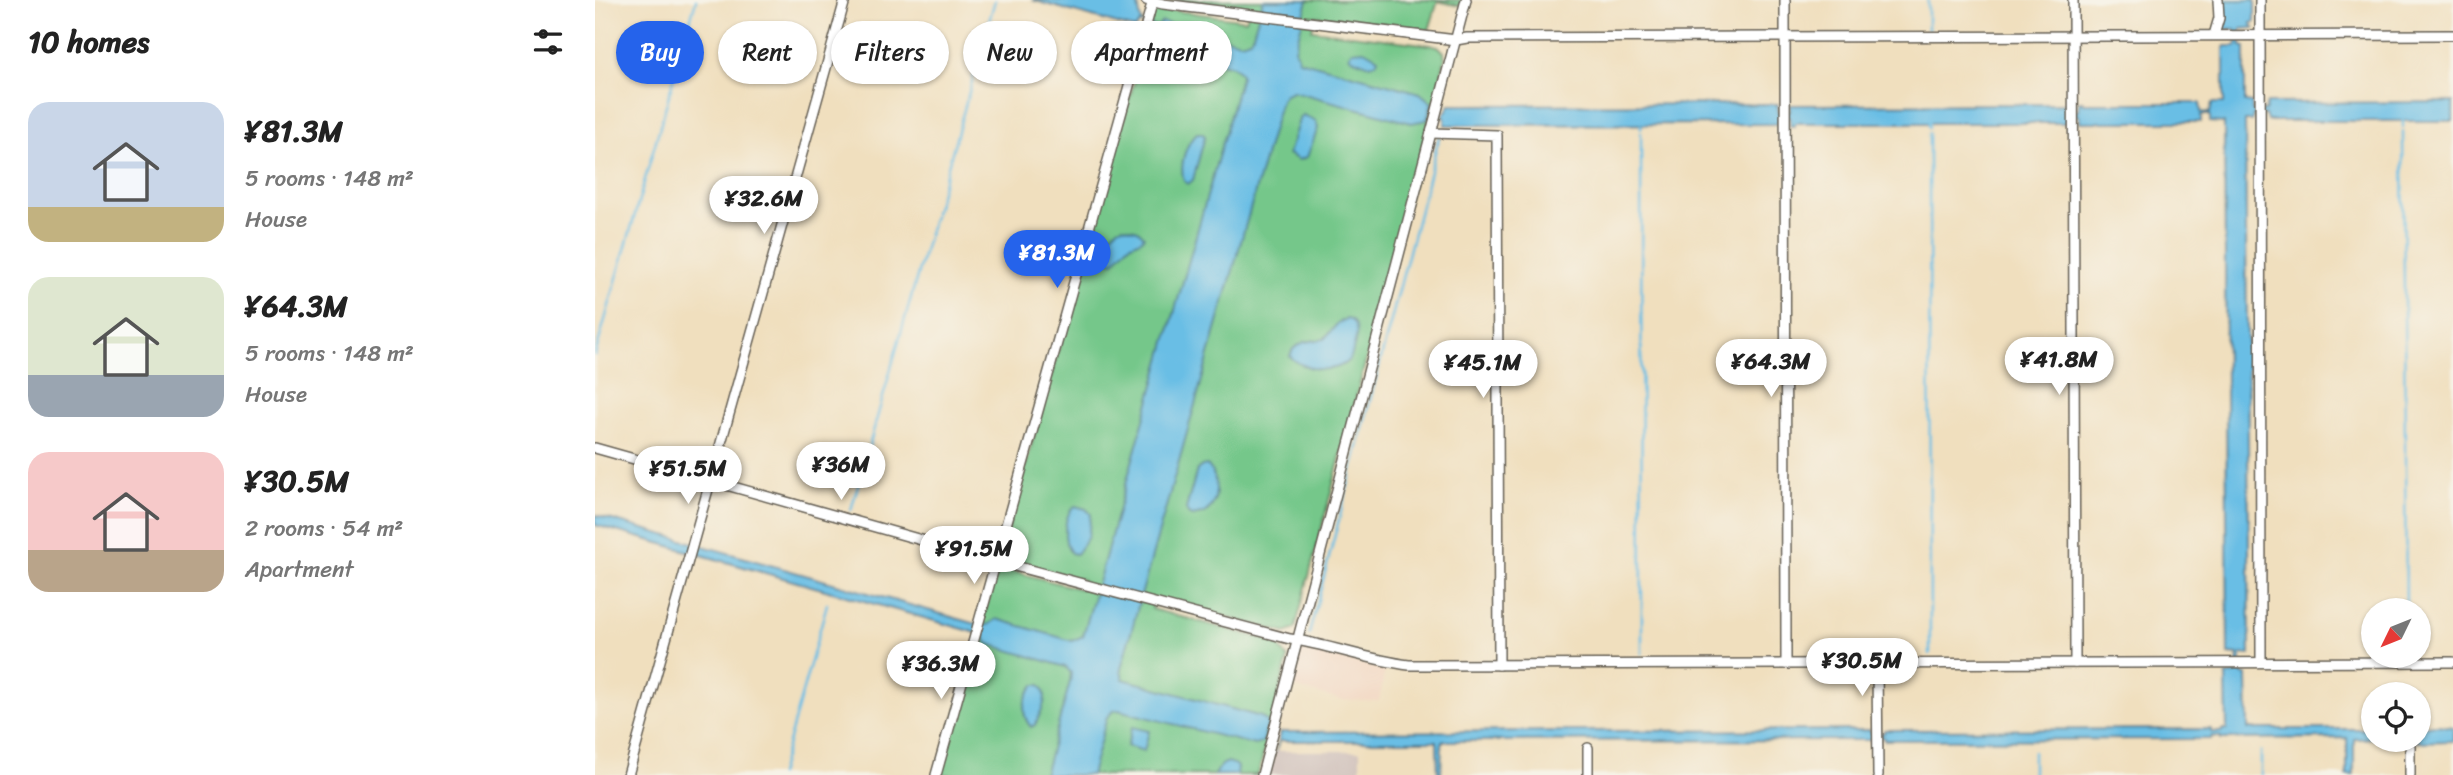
<!DOCTYPE html>
<html lang="en">
<head>
<meta charset="utf-8">
<style>
	:root { --surface:#fff; --page:#f6f6f6; --text:#222; --muted:#767676; --accent:#2563eb }
	body { margin:0; font-family:Sriracha,sans-serif; background:var(--page); color:var(--text); height:100vh; display:flex; flex-direction:column; font-size:26px; white-space:nowrap }
	* { box-sizing:border-box; margin:0 }
	p { font-size:23px; color:var(--muted) }
	.icon { flex:none; width:38px; height:38px; fill:none; stroke:currentColor; stroke-width:2; stroke-linecap:round; stroke-linejoin:round }
	.map { position:relative; flex:1; overflow:hidden }
	.panel { display:flex; flex-direction:column; background:var(--surface); width:595px }
	.panel>* { flex:none }
	.banner { position:absolute; left:21px; top:21px; width:665px; height:63px; display:flex; gap:14px }
	.needle { width:46px; rotate:227deg }
	.tools { position:absolute; left:1766px; top:598px; display:grid; gap:14px }
	.tools a { display:grid; place-items:center; width:70px; height:70px; border-radius:50%; background:var(--surface); box-shadow:0 2px 5px #0004; font-size:35px }
	.price { position:absolute; translate:-50% -60px; padding:0 16px; border-radius:24px; background:#fff; color:#222; font-size:23px; line-height:46px; filter:drop-shadow(0 2px 4px #0008) }
	.price::after { content:''; position:absolute; left:50%; top:42px; width:21px; height:16px; margin-left:-10px; background:inherit; clip-path:polygon(0 0,100% 0,50% 100%) }
	.price.active { background:var(--accent); color:#fff }
	ul { padding:0; list-style:none }
	li { display:flex; align-items:center; gap:21px; height:175px; padding:0 28px }
	li span { display:grid; place-items:center; flex:none; width:196px; height:140px; border-radius:21px; color:#555 }
	li>.icon { margin-inline-start:auto }
	span .icon { width:84px; height:84px; fill:#fffc; stroke-width:1 }
	li b { font-size:30px }
	h2 { display:flex; justify-content:space-between; align-items:center; height:84px; padding:0 28px; font-size:30px }
	.chip { padding:0 24px; border-radius:32px; background:var(--surface); box-shadow:0 2px 5px #0004; font-size:24px; line-height:63px }
	.chip.active { background:var(--accent); color:#fff }
	main { display:flex; flex:1; min-height:0 }
	.map>svg:first-child { display:block }
</style>
</head>
<body>
<main>
<section class="panel">
<h2>10 homes<svg class="icon" aria-label="filters" viewBox="0 0 24 24"><path d="M4 7h16M4 17h16"/><circle cx="9" cy="7" r="2"/><circle cx="15" cy="17" r="2"/></svg></h2>
<ul>
<li><span style="background:linear-gradient(#c9d6e8 75%,#c2b280 0)"><svg class="icon" aria-label="home" viewBox="0 0 24 24"><path d="M3 11l9-7 9 7M6 9v11h12V9"/></svg></span><div><b>¥81.3M</b><p>5 rooms · 148 m²</p><p>House</p></div></li>
<li><span style="background:linear-gradient(#dfe7d0 70%,#9aa5b1 0)"><svg class="icon" aria-label="home" viewBox="0 0 24 24"><path d="M3 11l9-7 9 7M6 9v11h12V9"/></svg></span><div><b>¥64.3M</b><p>5 rooms · 148 m²</p><p>House</p></div></li>
<li><span style="background:linear-gradient(#f6c9c9 70%,#b9a48a 0)"><svg class="icon" aria-label="home" viewBox="0 0 24 24"><path d="M3 11l9-7 9 7M6 9v11h12V9"/></svg></span><div><b>¥30.5M</b><p>2 rooms · 54 m²</p><p>Apartment</p></div></li>
</ul>
</section>
<div class="map">
<svg width="1858" height="775" viewBox="0 0 1858 775">
	<rect width="100%" height="100%" fill="#f7f3e8"/>
	<filter id="ink" filterUnits="userSpaceOnUse"><feTurbulence type="fractalNoise" baseFrequency=".0143" numOctaves="2"/><feDisplacementMap in="SourceGraphic" scale="14" xChannelSelector="R" yChannelSelector="G"/><feConvolveMatrix kernelMatrix="1 2 1 2 8 2 1 2 1" color-interpolation-filters="sRGB"/></filter>
	<filter id="wash" filterUnits="userSpaceOnUse"><feTurbulence type="fractalNoise" baseFrequency=".00686" numOctaves="4" result="noise"/><feDisplacementMap in="SourceGraphic" scale="28" xChannelSelector="R" yChannelSelector="G"/><feGaussianBlur stdDeviation="1.57" result="paint"/><feColorMatrix in="noise" values="0 0 0 0 0 0 0 0 0 0 0 0 0 0 0 0 0 1.4 0 .05"/><feComposite in="paint" operator="in"/></filter>
	<g filter="url(#wash)">
		<rect width="100%" height="100%" fill="#f0dfbe"/>
		<polygon fill="#f2d4be" points="707,647 790,670 784,701 746,700 695,686"/>
		<polygon fill="#cfc0ba" points="679,751 765,751 765,775 673,775"/>
		<polygon fill="#74c78a" stroke="#487253" stroke-width="2" points="572,0 867,0 865,6 843,1 834,30 720,16 717,30 843,46 849,52 850,60 700,629 691,633 561,599 557,609 677,641 682,644 693,658 663,775 344,775 401,573 409,569 485,589 488,580 412,559 407,549 559,12 566,9 651,20 654,11"/>
		<g fill="#69bee5" stroke="#426d80" stroke-width="2">
			<polygon points="437,0 528,0 543,4 546,22 562,27 567,22 646,42 655,39 658,34 668,0 713,0 700,49 704,60 825,93 837,103 832,120 816,123 698,91 690,94 686,100 547,592 526,669 528,679 666,717 673,723 668,742 660,745 523,710 518,711 512,717 496,775 449,775 475,682 476,673 471,667 393,644 389,636 375,631 0,525 0,515 378,623 393,625 402,619 477,641 488,636 646,76 645,72 638,66 585,52 563,40 561,28 545,23 540,29"/>
			<polygon points="1627,0 1660,0 1660,22 1656,23 1659,28 1646,29 1646,46 1650,47 1650,102 1657,103 1657,111 1670,111 1672,103 1858,102 1858,121 1672,121 1670,115 1658,115 1657,121 1650,121 1655,655 1646,654 1646,674 1652,675 1653,729 1778,729 1778,738 1759,739 1759,775 1752,775 1752,738 1626,739 1626,737 1617,736 1616,739 1289,740 1288,737 1276,738 1276,740 847,741 846,775 843,775 842,741 684,741 681,752 686,732 1275,730 1276,733 1289,733 1289,730 1616,729 1616,732 1626,732 1627,730 1632,730 1631,675 1642,674 1643,655 1633,654 1629,123 1615,122 1615,115 1606,115 1606,122 1485,122 1484,115 1472,115 1471,123 1200,123 1200,126 1195,126 1195,117 1184,117 1183,124 850,125 850,118 847,117 855,105 1183,104 1183,112 1195,112 1195,105 1471,104 1471,111 1483,111 1484,101 1488,101 1488,103 1605,103 1606,112 1615,113 1617,103 1629,103 1629,48 1630,46 1642,46 1641,29 1628,29 1626,24"/>
			<polygon points="769,50 783,58 781,63 775,65 756,58 754,55 757,51"/>
			<polygon points="708,115 721,121 723,128 712,157 704,160 693,154 705,117"/>
			<path d="M602 133H607L610 136 598 180 593 184 589 181C584 166 590 144 602 133Z"/>
			<path d="M528 226 543 230 549 236 546 240 534 245 519 262 513 261C509 248 514 230 528 226Z"/>
			<path d="M751 319 756 320C764 329 762 335 759 346 758 349 758 353 756 357 744 376 707 371 695 356L698 349 709 342 729 339 743 323Z"/>
			<path d="M612 465C624 477 625 504 609 513 605 515 601 515 597 516L593 514 591 509 602 470 607 466Z"/>
			<path d="M480 506 491 509 496 514 493 537 481 554 476 553C467 541 468 516 480 506Z"/>
			<path d="M439 685H445C456 696 446 711 440 725L436 727C424 713 429 698 439 685Z"/>
			<polygon points="1843,725 1858,727 1858,741 1818,742 1824,740 1824,726"/>
			<polygon points="537,727 554,731 549,751 532,746"/>
			<polygon points="633,762 639,764 642,767 641,775 620,775 626,765"/>
		</g>
		<g fill="none" stroke-linecap="round" stroke-linejoin="round">
			<g stroke="#69bee5" stroke-width="2.5">
				<polyline points="1333,0 1333,30"/>
				<polyline points="1808,121 1808,127"/>
				<polyline points="1334,127 1334,123"/>
				<polyline points="1046,129 1046,125"/>
				<polyline points="1808,131 1811,611"/>
				<polyline points="1046,133 1047,654"/>
				<polyline points="1334,133 1335,654"/>
				<polyline points="0,355 101,0"/>
				<polyline points="256,510 400,0"/>
				<polyline points="714,634 844,137"/>
				<polyline points="1438,752 1438,775"/>
				<polyline points="184,775 232,604"/>
				<polyline points="1666,775 1666,751"/>
			</g>
		</g>
	</g>
	<g filter="url(#ink)">
		<g fill="none" stroke-linecap="round" stroke-linejoin="round">
			<g stroke="#666055" stroke-width="12">
				<g id="minor">
					<polyline points="551,0 568,4 861,40 872,38 1858,35"/>
					<polyline points="1190,0 1191,664"/>
					<polyline points="1478,0 1480,663"/>
					<polyline points="1665,0 1666,662"/>
					<polyline points="1619,35 1624,18 1623,0"/>
					<polyline points="836,133 902,135 904,665"/>
					<path d="M0 448 401 561 695 639C735 645 773 660 814 665L1858 662"/>
					<polyline points="1282,664 1283,775"/>
					<polyline points="1815,746 1815,775"/>
					<polyline points="993,748 993,775"/>
					<polyline points="33,775 250,0"/>
					<polyline points="341,775 558,0"/>
					<polyline points="667,775 871,0"/>
				</g>
			</g>
			<use href="#minor" stroke="#fff" stroke-width="9"/>
		</g>
	</g>
</svg>
<div class="tools">
<a><svg class="needle" viewBox="-14 -14 28 28"><path d="M0-13l5 13h-10z" fill="#e53935"/><path d="M0 13l5-13h-10z" fill="#767676"/></svg></a>
<a><svg class="icon" aria-label="locate" viewBox="0 0 24 24"><circle cx="12" cy="12" r="6"/><path d="M12 2v4M12 18v4M2 12h4M18 12h4"/></svg></a>
</div>
<b class="price" style="left:169px;top:236px">¥32.6M</b>
<b class="price active" style="left:462px;top:290px">¥81.3M</b>
<b class="price" style="left:1464px;top:397px">¥41.8M</b>
<b class="price" style="left:1176px;top:399px">¥64.3M</b>
<b class="price" style="left:888px;top:400px">¥45.1M</b>
<b class="price" style="left:246px;top:502px">¥36M</b>
<b class="price" style="left:93px;top:506px">¥51.5M</b>
<b class="price" style="left:379px;top:586px">¥91.5M</b>
<b class="price" style="left:1267px;top:698px">¥30.5M</b>
<b class="price" style="left:346px;top:701px">¥36.3M</b>
<div class="banner">
<a class="chip active">Buy</a>
<a class="chip">Rent</a>
<a class="chip">Filters</a>
<a class="chip">New</a>
<a class="chip">Apartment</a>
</div>
</div>
</main>
</body>
</html>
